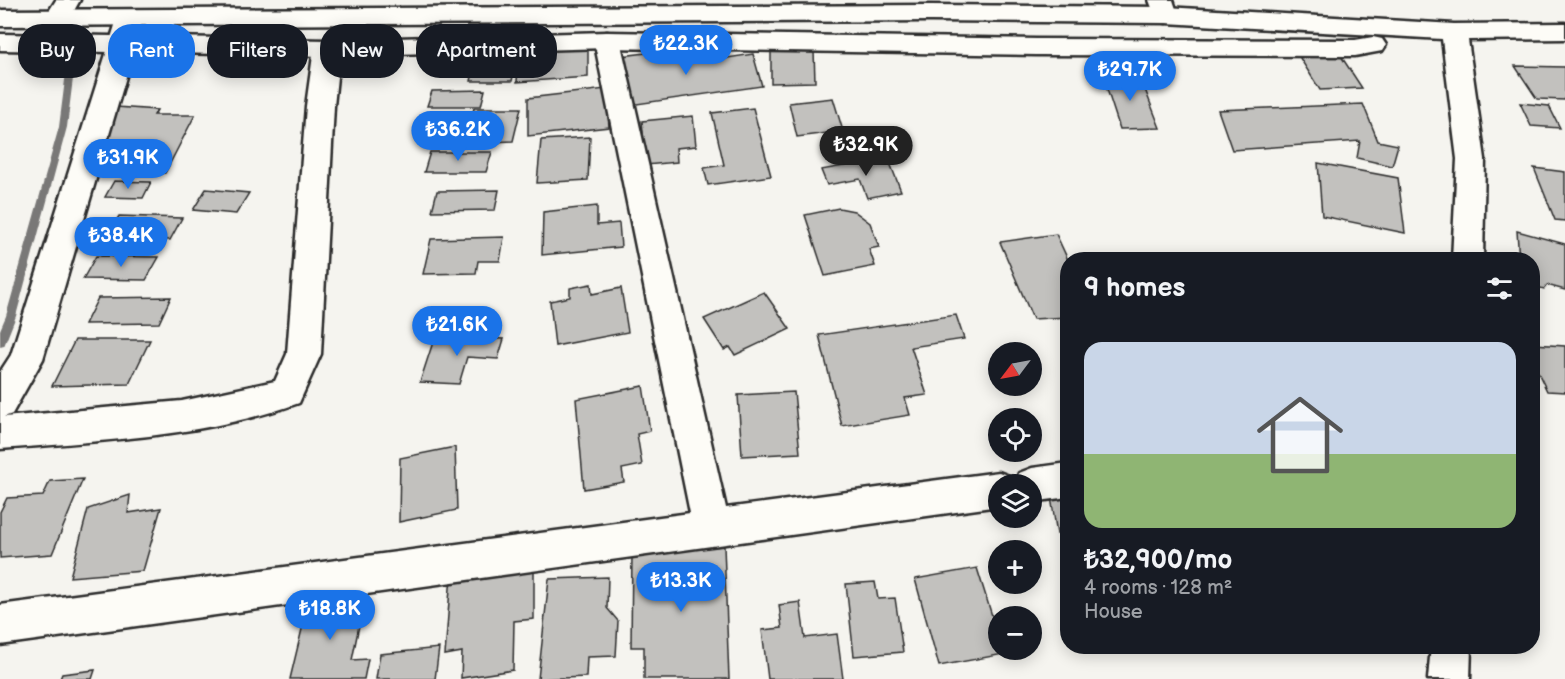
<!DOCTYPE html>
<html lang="en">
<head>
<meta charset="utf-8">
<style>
	:root { --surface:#171b24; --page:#242831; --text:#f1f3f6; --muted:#9ea1a6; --accent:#1a73e8 }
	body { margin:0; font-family:"Balsamiq Sans",sans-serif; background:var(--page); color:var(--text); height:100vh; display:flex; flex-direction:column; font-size:22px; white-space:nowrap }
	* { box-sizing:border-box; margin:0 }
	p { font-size:20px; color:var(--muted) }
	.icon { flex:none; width:33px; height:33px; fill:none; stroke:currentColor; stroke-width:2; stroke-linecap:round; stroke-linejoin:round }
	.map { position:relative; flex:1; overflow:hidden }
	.sheet { position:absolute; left:1060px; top:252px; width:480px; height:402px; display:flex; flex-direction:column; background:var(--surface); border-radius:24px; box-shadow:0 3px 15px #0003 }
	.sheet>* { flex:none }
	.banner { position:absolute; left:18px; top:24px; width:570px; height:54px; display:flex; gap:12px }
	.needle { width:39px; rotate:238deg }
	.buttons { position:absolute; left:988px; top:342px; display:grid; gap:12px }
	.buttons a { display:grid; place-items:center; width:54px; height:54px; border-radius:50%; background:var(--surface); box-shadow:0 3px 15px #0003; font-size:30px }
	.price { position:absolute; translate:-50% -51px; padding:0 14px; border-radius:21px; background:var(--accent); color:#fff; font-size:20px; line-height:39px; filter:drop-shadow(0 2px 3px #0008) }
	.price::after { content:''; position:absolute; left:50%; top:36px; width:18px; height:14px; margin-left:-9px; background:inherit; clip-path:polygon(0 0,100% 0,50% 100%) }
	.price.current { background:#222; color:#fff }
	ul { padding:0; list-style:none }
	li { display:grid; align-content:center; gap:12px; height:318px; padding:0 24px }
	li span { display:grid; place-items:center; height:186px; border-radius:18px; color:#555 }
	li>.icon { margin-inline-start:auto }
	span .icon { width:108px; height:108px; fill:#fffc; stroke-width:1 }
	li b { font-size:26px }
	h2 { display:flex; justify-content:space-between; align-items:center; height:72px; padding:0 24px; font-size:26px }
	.pill { padding:0 21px; border-radius:24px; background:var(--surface); box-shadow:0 3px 15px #0003; font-size:21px; line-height:54px }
	.pill.current { background:var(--accent); color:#fff }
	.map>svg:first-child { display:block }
</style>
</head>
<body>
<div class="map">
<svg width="1565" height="679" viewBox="0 0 1565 679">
	<rect width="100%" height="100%" fill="#f5f4ef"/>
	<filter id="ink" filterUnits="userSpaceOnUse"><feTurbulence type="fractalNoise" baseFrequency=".0167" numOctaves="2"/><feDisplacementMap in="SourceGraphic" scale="12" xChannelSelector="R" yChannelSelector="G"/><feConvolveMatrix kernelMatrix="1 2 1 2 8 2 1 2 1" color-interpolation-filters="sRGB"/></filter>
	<g filter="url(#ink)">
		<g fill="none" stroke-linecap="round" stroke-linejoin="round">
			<polygon fill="#797877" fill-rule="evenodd" points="40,57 73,68 74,70 67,127 16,316 4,346 0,347 0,330 6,316 59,127 66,72 37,62 36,60"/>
		</g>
		<g fill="#c2c1be" stroke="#2b2b2b" stroke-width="1.5">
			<polygon points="588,47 588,77 517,82 519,52"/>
			<polygon points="519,49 512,81 471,81 475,64 469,64 473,50"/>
			<polygon points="670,50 672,60 720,54 721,59 753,54 762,86 630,105 622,56"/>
			<polygon points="771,51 814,51 815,82 771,83"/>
			<polygon points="1339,53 1362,88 1320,90 1298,55"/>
			<polygon points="1515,66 1565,67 1565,100 1537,99"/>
			<polygon points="1102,74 1139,74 1160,128 1120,129"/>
			<polygon points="606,89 609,127 528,136 528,98"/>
			<polygon points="485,90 481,106 427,106 432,91"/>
			<polygon points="833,98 843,131 797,137 789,103"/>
			<polygon points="1520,103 1549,106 1560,128 1531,126"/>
			<polygon points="1363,104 1378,141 1398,145 1392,166 1357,158 1360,141 1232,150 1218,110"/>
			<polygon points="116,107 157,110 154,115 195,115 165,173 93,175"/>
			<polygon points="474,108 521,108 513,141 490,142 495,120 471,120"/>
			<polygon points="753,108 771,176 708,185 704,168 724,165 712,113"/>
			<polygon points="693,116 696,146 676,148 677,162 646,165 642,121"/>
			<polygon points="437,124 490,124 486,139 432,139"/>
			<polygon points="590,137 588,180 537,183 541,140"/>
			<polygon points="430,152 492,152 486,172 424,172"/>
			<polygon points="888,158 901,191 867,198 860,179 827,185 821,170"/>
			<polygon points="1318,163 1398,178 1405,233 1322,216"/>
			<polygon points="1534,168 1565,172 1565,221 1555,220"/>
			<polygon points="114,181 151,182 143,198 105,197"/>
			<polygon points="206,189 249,193 236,214 193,210"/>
			<polygon points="499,190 495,210 432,211 437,191"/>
			<polygon points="597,206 597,225 619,223 621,247 542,255 543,212"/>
			<polygon points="839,208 854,211 870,223 879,247 869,249 875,266 825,276 805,215"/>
			<polygon points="119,216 182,218 170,240 106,237"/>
			<polygon points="1517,231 1565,244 1565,290 1547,285 1544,289 1533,286 1533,260 1519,260"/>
			<polygon points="1056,234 1068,260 1068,317 1033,319 1000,242"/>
			<polygon points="504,237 500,261 478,261 476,273 423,274 431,239"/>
			<polygon points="96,256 159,257 146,280 83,279"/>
			<polygon points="591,284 592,294 621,288 628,332 555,346 550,301 570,297 570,288"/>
			<polygon points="764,292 790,329 735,355 730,347 724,350 704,319"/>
			<polygon points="171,297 159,323 85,324 98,298"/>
			<polygon points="956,315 964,339 911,347 927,395 905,398 910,415 842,426 819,335"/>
			<polygon points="435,336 504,339 498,359 467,357 459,384 420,382"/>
			<polygon points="75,340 150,340 129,384 52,386"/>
			<polygon points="1533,344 1565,346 1565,392 1547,391 1533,362"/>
			<polygon points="643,386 650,431 637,434 642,465 622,469 624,482 584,489 576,399"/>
			<polygon points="794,392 800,453 742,456 738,395"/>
			<polygon points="455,447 457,510 399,522 400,458"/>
			<polygon points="83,479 52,554 0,558 0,512 7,498 43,496 50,481"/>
			<polygon points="130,495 128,513 161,508 143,571 70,577 88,509"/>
			<polygon points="1051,497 1068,497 1068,566 1062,533 1057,534"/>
			<polygon points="724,546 729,679 644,679 644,647 631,647 632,553"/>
			<polygon points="534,564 534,619 514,621 513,670 461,678 462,652 445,655 451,575"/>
			<polygon points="977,568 999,638 999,650 1003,650 1004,654 939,666 915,579"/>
			<polygon points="608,577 607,608 618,621 616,656 587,657 586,677 538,679 549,579"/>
			<polygon points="875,582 878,599 895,598 903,652 854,656 846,584"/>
			<polygon points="365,596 352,660 368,659 364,679 290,679 309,600"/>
			<polygon points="800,602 805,638 837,634 843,679 768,679 762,630 782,628 779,605"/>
			<polygon points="439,648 435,679 376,679 380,654"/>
			<polygon points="95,670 92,679 60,679 62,674"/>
		</g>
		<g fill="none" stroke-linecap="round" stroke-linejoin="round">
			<g stroke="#2b2b2b" stroke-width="5">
				<g id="street">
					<polygon points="56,0 80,0 66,25 57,27 48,25 44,19"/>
					<polygon points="1149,0 1173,0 1178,15 1175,21 1166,23 1157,21"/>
					<path d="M130 11 139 13 143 19 43 359 12 414 4 417 182 401 275 381 287 354 306 106 314 48 318 42 327 40 336 42 340 48 334 106 321 354 299 403C203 437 101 441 0 449V372L11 355 117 19 121 13Z"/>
					<polygon points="607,32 616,34 620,40 726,508 999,472 1012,477 1015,483 1019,473 1032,468 1068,463 1068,497 1032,502 1032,484 999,484 999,506 0,645 0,605 690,513 594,40 598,34"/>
				</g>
			</g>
			<g stroke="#2b2b2b" stroke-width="5">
				<g id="secondary">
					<polygon points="930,5 1166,7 1454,24 1565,23 1565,39 1468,40 1485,159 1483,260 1452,260 1457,159 1442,39 1166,23 930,21 0,26 0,10"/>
					<polygon points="607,32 1036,39 1355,40 1373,37 1382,39 1386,45 1382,51 1355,56 1036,55 607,48 327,56 0,50 0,34 327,40"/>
					<polygon points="1431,646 1471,646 1470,679 1428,679"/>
				</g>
			</g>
			<use href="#street" fill="#fdfcf7" fill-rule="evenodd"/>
			<use href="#secondary" fill="#fdfcf7" fill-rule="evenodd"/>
		</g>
	</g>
</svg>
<div class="buttons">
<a><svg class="needle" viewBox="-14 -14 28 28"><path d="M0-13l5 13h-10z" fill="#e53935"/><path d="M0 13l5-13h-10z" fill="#9ea1a6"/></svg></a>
<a><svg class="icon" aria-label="locate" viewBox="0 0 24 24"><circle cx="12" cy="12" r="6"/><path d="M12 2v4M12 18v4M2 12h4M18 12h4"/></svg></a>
<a><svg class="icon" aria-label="layers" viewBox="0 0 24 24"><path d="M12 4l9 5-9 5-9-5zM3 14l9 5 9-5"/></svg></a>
<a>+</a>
<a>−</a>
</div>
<b class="price" style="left:686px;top:76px">₺22.3K</b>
<b class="price" style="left:1130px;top:102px">₺29.7K</b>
<b class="price" style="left:458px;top:162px">₺36.2K</b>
<b class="price current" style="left:866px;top:177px">₺32.9K</b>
<b class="price" style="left:128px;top:190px">₺31.9K</b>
<b class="price" style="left:121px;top:268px">₺38.4K</b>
<b class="price" style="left:457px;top:357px">₺21.6K</b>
<b class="price" style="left:681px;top:613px">₺13.3K</b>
<b class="price" style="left:330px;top:641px">₺18.8K</b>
<div class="banner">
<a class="pill">Buy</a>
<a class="pill current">Rent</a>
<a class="pill">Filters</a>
<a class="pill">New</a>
<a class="pill">Apartment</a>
</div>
<section class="sheet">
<h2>9 homes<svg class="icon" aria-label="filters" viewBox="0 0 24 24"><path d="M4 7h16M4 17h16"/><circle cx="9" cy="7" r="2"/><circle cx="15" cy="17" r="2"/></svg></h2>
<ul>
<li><span style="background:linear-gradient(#c9d6e8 60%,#8fb573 0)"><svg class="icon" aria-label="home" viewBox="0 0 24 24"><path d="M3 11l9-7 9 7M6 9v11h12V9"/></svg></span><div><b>₺32,900/mo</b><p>4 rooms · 128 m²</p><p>House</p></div></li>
</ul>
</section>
</div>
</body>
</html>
